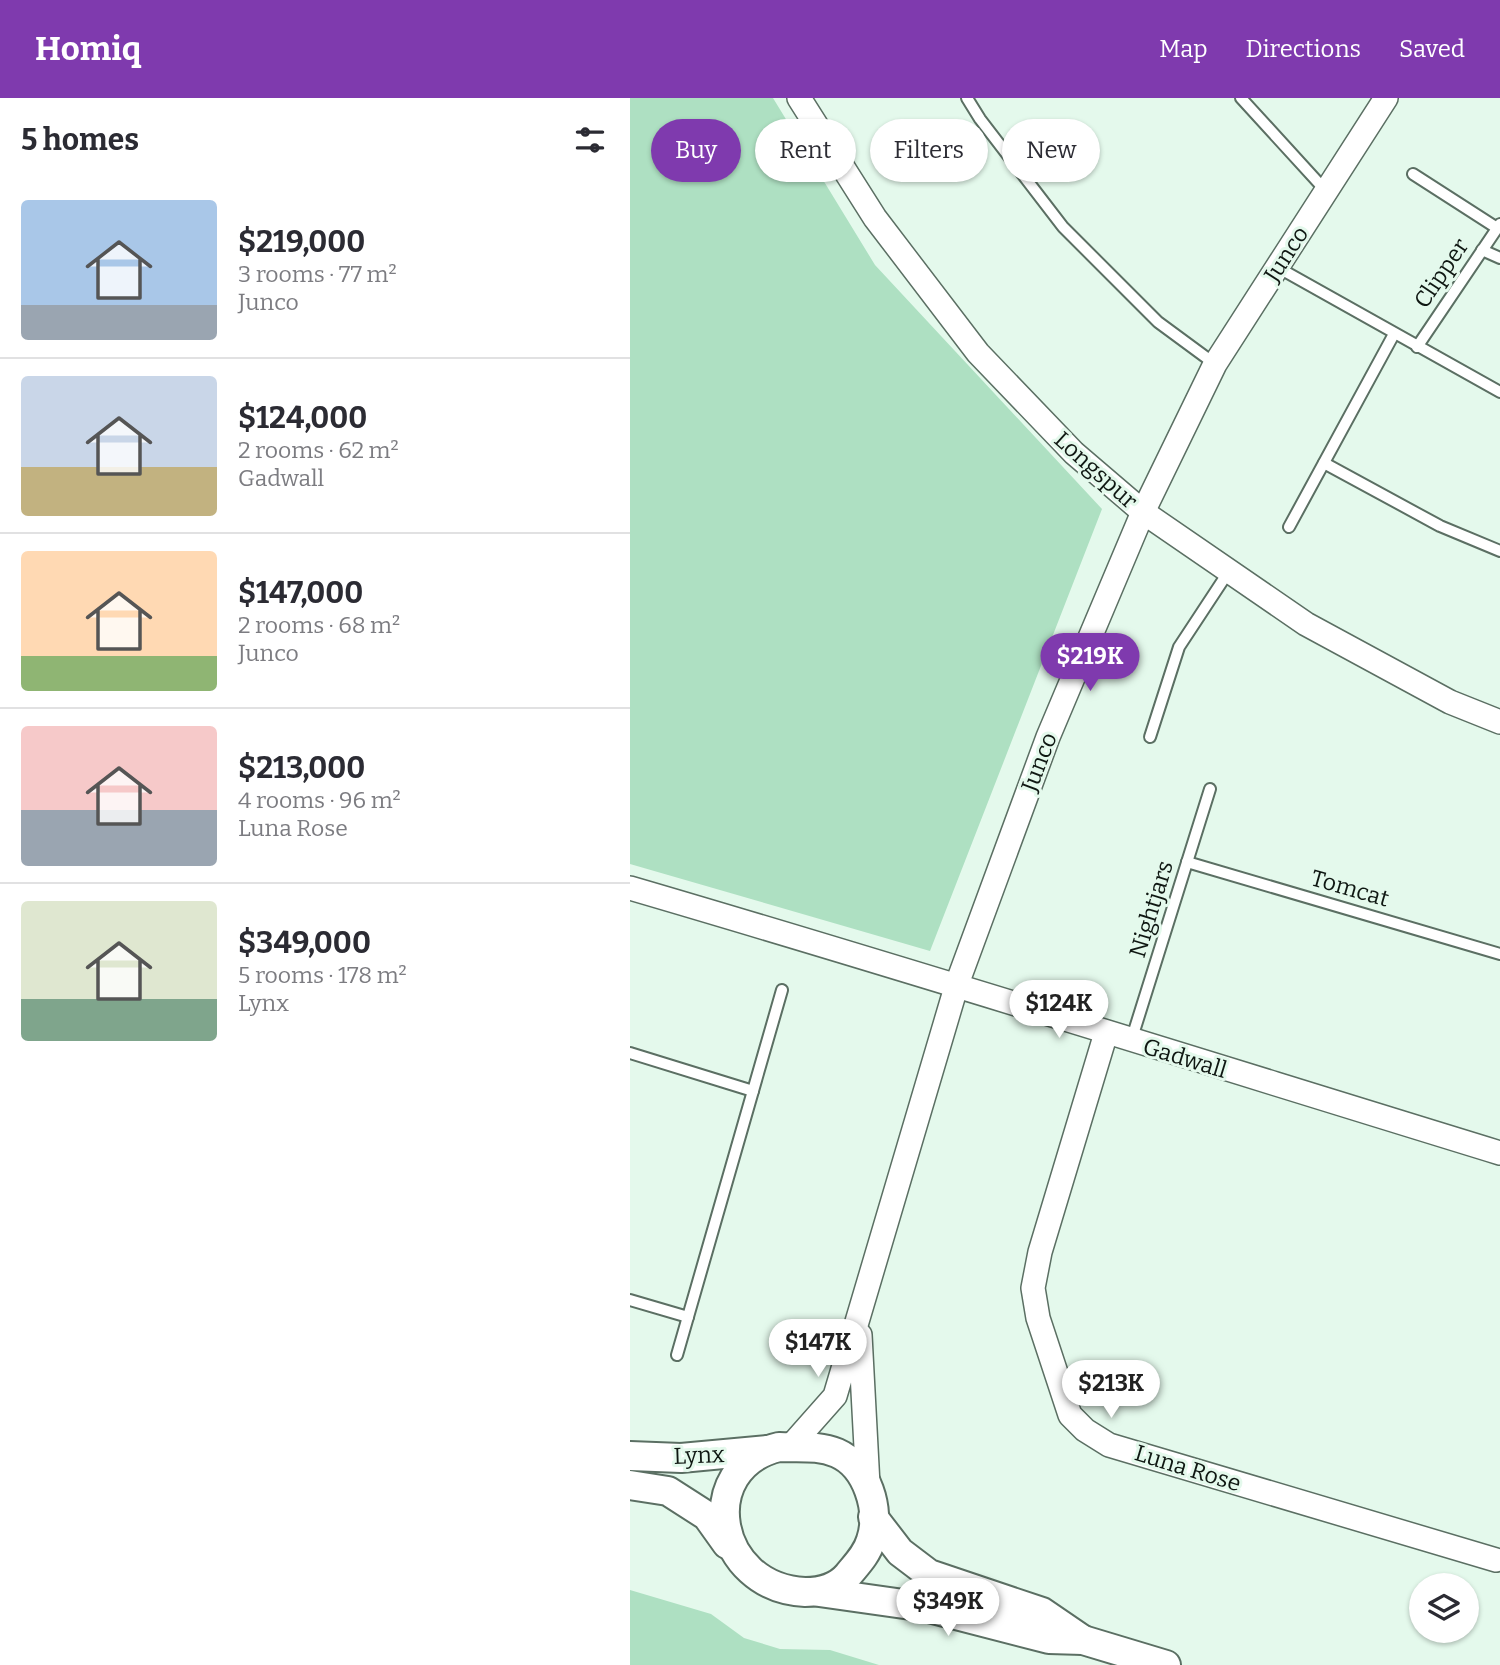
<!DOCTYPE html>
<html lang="en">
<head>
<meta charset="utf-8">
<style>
	:root { --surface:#fff; --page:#f2f2f3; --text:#2b2b33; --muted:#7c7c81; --line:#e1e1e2; --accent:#7f3aae }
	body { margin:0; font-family:Bitter,serif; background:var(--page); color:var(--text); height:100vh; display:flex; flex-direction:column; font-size:26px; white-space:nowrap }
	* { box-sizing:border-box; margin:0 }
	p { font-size:23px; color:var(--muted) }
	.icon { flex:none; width:38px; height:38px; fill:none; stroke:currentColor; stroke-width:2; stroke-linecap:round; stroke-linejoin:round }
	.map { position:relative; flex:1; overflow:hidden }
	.drawer { display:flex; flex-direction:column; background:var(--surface); width:630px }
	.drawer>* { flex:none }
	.hud { position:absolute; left:21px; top:21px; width:665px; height:63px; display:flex; gap:14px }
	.fabs { position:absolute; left:779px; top:1475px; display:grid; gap:14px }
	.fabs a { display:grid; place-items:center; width:70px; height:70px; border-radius:50%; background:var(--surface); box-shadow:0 2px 5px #0004; font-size:35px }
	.price { position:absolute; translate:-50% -60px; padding:0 16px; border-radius:24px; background:#fff; color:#222; font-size:23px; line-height:46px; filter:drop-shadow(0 2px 4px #0008) }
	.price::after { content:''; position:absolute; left:50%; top:42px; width:21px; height:16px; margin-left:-10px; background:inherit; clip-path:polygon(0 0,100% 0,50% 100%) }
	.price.current { background:var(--accent); color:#fff }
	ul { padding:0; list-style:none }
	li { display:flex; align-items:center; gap:21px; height:175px; padding:0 21px }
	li+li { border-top:2px solid var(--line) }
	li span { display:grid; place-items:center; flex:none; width:196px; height:140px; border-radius:7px; color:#555 }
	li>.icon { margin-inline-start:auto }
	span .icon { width:84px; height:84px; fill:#fffc; stroke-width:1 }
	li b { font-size:30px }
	h2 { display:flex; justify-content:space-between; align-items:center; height:84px; padding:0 21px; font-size:30px }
	.chip { padding:0 24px; border-radius:32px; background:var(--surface); box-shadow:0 2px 5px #0004; font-size:24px; line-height:63px }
	.chip.current { background:var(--accent); color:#fff }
	header { display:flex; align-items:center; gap:42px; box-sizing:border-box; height:98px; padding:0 35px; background:var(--accent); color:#fff }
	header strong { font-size:33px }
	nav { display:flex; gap:38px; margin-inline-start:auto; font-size:24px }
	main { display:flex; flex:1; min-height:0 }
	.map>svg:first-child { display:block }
</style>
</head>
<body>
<header>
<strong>Homiq</strong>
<nav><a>Map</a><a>Directions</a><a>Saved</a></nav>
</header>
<main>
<section class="drawer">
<h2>5 homes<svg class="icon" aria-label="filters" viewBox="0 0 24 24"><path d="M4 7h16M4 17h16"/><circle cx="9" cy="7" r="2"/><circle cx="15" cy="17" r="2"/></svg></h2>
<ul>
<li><span style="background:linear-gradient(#a9c7e8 75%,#9aa5b1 0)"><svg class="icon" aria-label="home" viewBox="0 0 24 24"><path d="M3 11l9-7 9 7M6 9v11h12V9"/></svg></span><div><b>$219,000</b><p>3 rooms · 77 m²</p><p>Junco</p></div></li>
<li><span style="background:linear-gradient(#c9d6e8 65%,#c2b280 0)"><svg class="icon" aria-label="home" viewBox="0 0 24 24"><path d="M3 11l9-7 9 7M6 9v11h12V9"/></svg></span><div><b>$124,000</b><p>2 rooms · 62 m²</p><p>Gadwall</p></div></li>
<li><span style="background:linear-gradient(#ffd9b3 75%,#8fb573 0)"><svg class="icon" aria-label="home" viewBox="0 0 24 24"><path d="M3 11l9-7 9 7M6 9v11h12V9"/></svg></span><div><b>$147,000</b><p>2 rooms · 68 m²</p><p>Junco</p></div></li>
<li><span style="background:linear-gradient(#f6c9c9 60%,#9aa5b1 0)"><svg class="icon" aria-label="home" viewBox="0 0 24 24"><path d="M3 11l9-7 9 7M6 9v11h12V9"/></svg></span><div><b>$213,000</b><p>4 rooms · 96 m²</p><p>Luna Rose</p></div></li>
<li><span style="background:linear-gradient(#dfe7d0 70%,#7fa58c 0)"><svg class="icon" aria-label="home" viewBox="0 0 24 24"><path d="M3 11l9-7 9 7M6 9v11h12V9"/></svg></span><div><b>$349,000</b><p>5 rooms · 178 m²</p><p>Lynx</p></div></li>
</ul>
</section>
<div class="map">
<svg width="870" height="1567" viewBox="0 0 870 1567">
	<rect width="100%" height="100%" fill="#e4f9ec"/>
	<g fill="#aee0c2">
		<polygon points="0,0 143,0 245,167 472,411 300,853 0,766"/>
		<polygon points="0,1492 81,1516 114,1540 150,1551 200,1552 249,1567 0,1567"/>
	</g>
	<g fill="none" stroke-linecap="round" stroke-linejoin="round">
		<g stroke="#5b6f63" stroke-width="14">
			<g id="service">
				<polyline points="337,0 350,21 433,129 528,224 585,266"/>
				<polyline points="611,0 696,93"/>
				<polyline points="783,76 867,130"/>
				<polyline points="852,152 870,160"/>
				<polyline points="647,169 870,294"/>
				<polyline points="787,249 870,126"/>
				<polyline points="694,365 810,428 870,453"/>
				<polyline points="659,429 764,236"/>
				<polyline points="520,639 549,549 599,473"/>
				<polyline points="557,764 870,856"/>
				<polyline points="501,943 580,691"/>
				<polyline points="0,955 123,993"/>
				<polyline points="0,1202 58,1219"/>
				<polyline points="47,1257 152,892"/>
			</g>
		</g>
		<g stroke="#5b6f63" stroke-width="26">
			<g id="minor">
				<polyline points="169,0 245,120 348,255 444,355 513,414 676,526 820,604 870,624"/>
				<path d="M0 790C291 875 580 966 870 1055"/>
				<polyline points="476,935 410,1154 403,1190 408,1220 440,1317 455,1332 479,1347 866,1462"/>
				<polyline points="230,1237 238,1387"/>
				<polyline points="159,1350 205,1298 327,886 418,639 513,414 585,266 756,0"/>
			</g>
		</g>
		<g stroke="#5b6f63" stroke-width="32">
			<g id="tertiary">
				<path d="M149 1349C169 1350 188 1347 207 1355 237 1368 251 1412 241 1442 237 1456 227 1466 218 1477 207 1490 192 1494 175 1494 84 1490 64 1369 149 1349Z"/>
				<polyline points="0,1358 51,1360 137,1352"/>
				<polyline points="0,1387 38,1393 77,1418 97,1446"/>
				<polyline points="243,1419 270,1454 299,1476 412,1514 453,1542"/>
				<polyline points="189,1494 295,1509 419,1541 453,1542 536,1567"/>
			</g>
		</g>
		<use href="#service" stroke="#fff" stroke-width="10"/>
		<use href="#minor" stroke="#fff" stroke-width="23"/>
		<use href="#tertiary" stroke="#fff" stroke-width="28"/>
	</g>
	<g text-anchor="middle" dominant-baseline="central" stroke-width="6" stroke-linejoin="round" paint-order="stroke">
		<g font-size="23" fill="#0f1712" stroke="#e4f9ec">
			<text transform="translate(656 156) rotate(-57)">Junco</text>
			<text transform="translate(811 175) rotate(-56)">Clipper</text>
			<text transform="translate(466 372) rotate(42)">Longspur</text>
			<text transform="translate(409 664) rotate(-69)">Junco</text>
			<text transform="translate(720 790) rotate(16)">Tomcat</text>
			<text transform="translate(521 811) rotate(-73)">Nightjars</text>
			<text transform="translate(555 960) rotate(17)">Gadwall</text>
			<text transform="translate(69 1357) rotate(-2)">Lynx</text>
			<text transform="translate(558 1370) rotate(17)">Luna Rose</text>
		</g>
	</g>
</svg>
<div class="fabs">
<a><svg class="icon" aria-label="layers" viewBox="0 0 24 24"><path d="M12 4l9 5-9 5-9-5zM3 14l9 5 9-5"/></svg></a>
</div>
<b class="price current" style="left:460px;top:595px">$219K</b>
<b class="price" style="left:429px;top:942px">$124K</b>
<b class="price" style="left:188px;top:1281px">$147K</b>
<b class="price" style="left:481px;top:1322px">$213K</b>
<b class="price" style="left:318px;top:1540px">$349K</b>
<div class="hud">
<a class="chip current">Buy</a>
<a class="chip">Rent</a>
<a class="chip">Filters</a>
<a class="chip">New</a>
</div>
</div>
</main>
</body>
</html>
